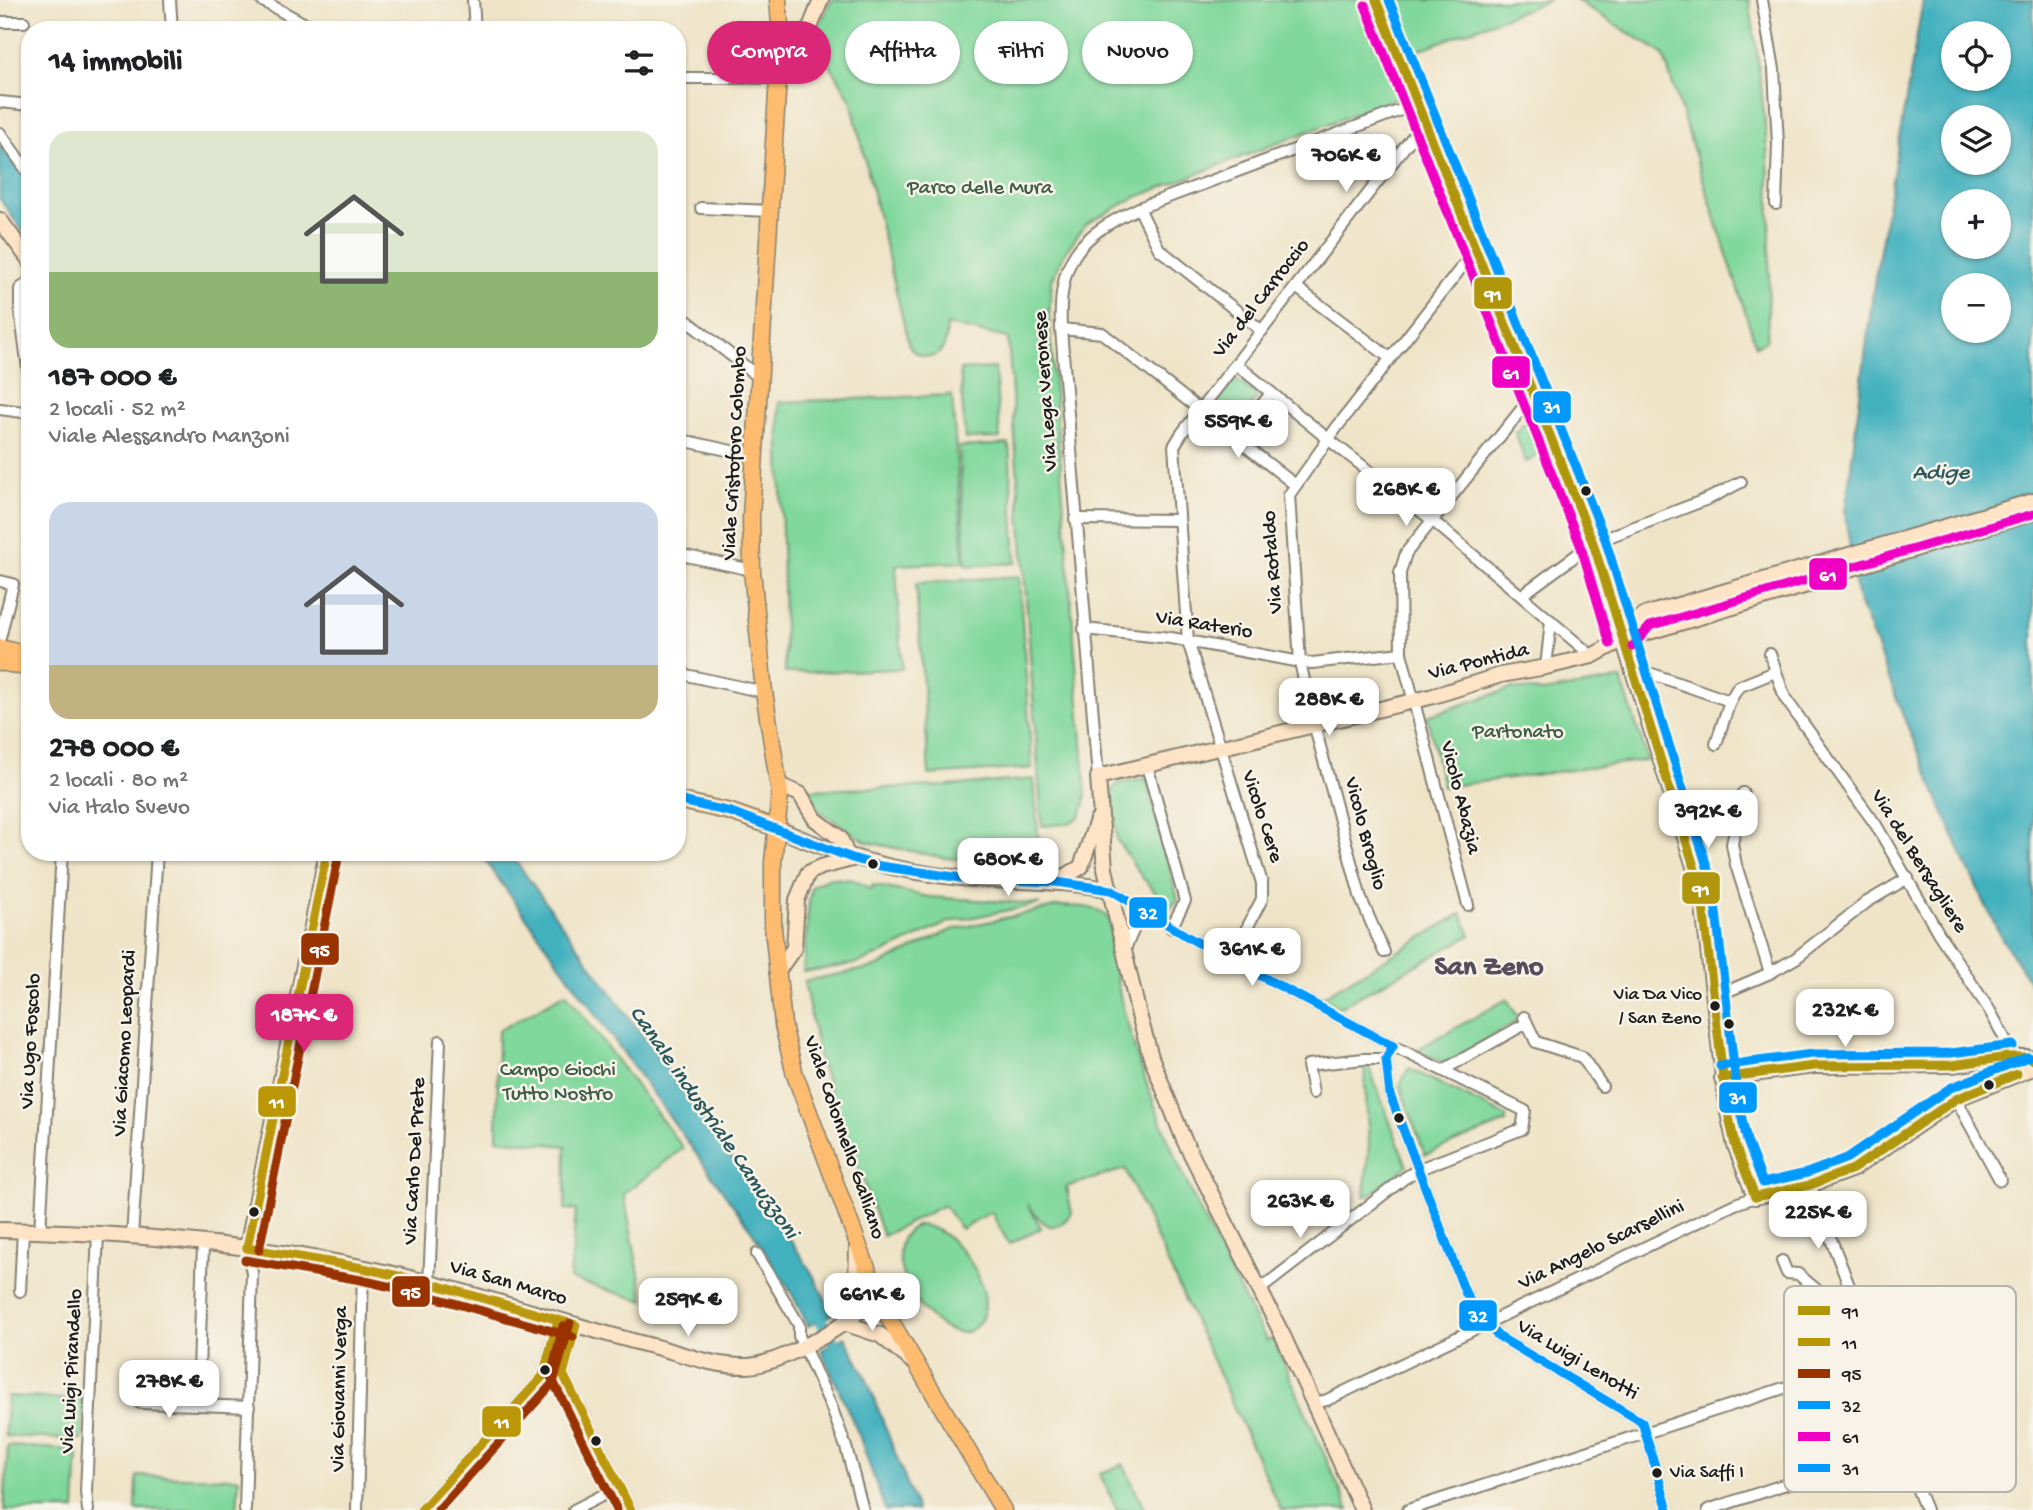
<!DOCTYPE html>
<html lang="it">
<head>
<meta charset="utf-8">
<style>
	:root { --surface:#fff; --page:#f6f6f6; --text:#202124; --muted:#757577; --accent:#db2777 }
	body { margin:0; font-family:"Gochi Hand",sans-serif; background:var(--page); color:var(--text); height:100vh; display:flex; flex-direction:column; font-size:26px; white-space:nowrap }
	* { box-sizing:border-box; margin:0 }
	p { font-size:23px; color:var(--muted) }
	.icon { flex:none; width:38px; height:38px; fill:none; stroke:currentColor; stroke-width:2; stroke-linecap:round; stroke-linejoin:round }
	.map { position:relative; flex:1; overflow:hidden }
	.sheet { position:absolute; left:21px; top:21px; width:665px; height:840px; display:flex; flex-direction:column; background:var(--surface); border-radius:28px; box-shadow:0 2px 5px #0004 }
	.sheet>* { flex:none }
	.guide { position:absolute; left:707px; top:21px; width:665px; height:63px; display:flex; gap:14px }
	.fabs { position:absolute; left:1941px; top:21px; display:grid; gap:14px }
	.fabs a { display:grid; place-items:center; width:70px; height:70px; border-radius:50%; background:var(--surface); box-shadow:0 2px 5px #0004; font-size:35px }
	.price { position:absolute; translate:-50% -60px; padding:0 16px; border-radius:14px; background:#fff; color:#222; font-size:23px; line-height:46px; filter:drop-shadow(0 2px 4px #0008) }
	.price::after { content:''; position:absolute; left:50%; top:42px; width:21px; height:16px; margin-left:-10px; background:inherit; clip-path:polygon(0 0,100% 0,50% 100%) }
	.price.selected { background:var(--accent); color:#fff }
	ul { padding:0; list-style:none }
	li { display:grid; align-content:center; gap:14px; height:371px; padding:0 28px }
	li span { display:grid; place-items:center; height:217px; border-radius:21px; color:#555 }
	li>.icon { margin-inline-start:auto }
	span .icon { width:126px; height:126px; fill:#fffc; stroke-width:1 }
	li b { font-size:30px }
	h2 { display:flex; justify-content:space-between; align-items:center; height:84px; padding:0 28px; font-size:30px }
	.pill { padding:0 24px; border-radius:32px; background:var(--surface); box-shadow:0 2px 5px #0004; font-size:24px; line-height:63px }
	.pill.selected { background:var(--accent); color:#fff }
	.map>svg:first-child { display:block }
</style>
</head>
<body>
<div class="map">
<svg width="2033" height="1510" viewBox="0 0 2033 1510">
	<rect width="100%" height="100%" fill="#f7f3e8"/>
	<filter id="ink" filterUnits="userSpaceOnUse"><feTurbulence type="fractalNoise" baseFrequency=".0143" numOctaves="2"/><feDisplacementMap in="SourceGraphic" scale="14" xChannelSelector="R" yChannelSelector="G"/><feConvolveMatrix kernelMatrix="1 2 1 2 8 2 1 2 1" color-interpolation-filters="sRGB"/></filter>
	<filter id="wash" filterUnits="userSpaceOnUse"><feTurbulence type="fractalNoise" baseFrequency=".00686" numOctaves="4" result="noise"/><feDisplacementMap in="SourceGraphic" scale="28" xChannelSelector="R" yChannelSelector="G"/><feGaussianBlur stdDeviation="1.57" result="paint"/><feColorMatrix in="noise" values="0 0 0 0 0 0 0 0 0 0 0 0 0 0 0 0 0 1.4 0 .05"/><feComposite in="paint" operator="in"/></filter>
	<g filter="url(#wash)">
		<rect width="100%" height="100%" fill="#efe4c8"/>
		<g fill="#81d89c" stroke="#4e7a5c" stroke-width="2">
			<path d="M832 0H1366L1399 97 1134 198 1086 224 1064 254 1052 280 1049 316 1086 794C1084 825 1069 824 1042 826L1008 338 947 325C946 332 947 342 943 348 935 362 917 357 909 346L851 100 813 37Z"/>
			<polygon points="1395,0 1550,0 1414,52"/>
			<path d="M1576 0H1749C1758 53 1764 107 1768 161 1772 220 1769 280 1767 340L1756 346 1663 54Z"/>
			<polygon points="995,368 1000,438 965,439 960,370"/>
			<polygon points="1235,379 1258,396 1235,426 1212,408"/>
			<polygon points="952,395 964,562 896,565 902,669 785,673 779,402"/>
			<polygon points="1528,418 1542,453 1526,462 1515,433"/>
			<polygon points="1009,444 1016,563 966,566 959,447"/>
			<polygon points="1019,576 1032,768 929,775 916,583"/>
			<polygon points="1621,679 1648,760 1443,787 1427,716 1513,688 1543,692"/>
			<polygon points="1146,778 1178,900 1170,909 1142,877 1117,840 1112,791 1117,784"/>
			<polygon points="1034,779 1040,864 944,858 867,842 818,810 808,790 946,786"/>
			<polygon points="829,878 853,880 872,889 873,885 929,897 1040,904 949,922 877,956 854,964 803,972 809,902 812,886"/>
			<path d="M1059 906C1076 907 1097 904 1109 919 1113 947 1115 977 1122 1004 1153 1122 1208 1234 1267 1341L1273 1339 1349 1510H1281L1125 1169 1066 1187 1072 1213C1051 1239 1042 1222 1028 1204L1041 1228 1009 1244 991 1212 961 1229 944 1205 883 1236 819 1059 804 981 876 967 951 930Z"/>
			<polygon points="1461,914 1471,935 1340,1007 1322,997"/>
			<polygon points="566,993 683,1148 624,1194 644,1301 570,1279 576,1210 565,1209 566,1146 497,1139 498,1031"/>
			<polygon points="1507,999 1519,1020 1445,1064 1418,1049"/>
			<polygon points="1364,1065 1368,1065 1407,1166 1369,1196 1364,1196 1369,1145"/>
			<polygon points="1408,1068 1506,1116 1506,1122 1425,1155 1400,1086"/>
			<path d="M918 1225C955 1225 1004 1295 977 1325 943 1363 863 1247 918 1225Z"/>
			<polygon points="7,1396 84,1400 82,1440 5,1436"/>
			<polygon points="8,1446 78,1450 75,1510 4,1510"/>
			<polygon points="1123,1464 1145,1510 1117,1510 1100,1474"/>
			<polygon points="137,1476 239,1478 237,1510 136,1510"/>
		</g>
		<g fill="#42b1be" stroke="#2f666d" stroke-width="2" fill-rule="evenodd">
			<path d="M1923 0H2033V988L2001 937 1962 856 1904 718 1857 596 1845 513 1874 284ZM1953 33H1998V79H1953ZM1953 117H1998V163H1953ZM1953 201H1998V247H1953ZM1953 285H1998V331H1953Z"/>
			<polygon points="0,143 30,185 30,242 0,199"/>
			<polygon points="479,852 509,852 786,1233 812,1273 833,1314 808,1326 792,1294 753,1233"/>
			<polygon points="845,1337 866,1377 917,1510 885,1510 859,1435 821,1350"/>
		</g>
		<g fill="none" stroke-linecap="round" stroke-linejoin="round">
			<polyline stroke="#42b1be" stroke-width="12" points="812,1306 830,1335 840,1357"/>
		</g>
	</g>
	<g filter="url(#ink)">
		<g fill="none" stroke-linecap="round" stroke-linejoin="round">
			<g stroke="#868072" stroke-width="14">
				<g id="street">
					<polyline points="170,0 172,30"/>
					<polyline points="261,0 316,30"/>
					<polyline points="473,0 475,30"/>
					<polyline points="1762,0 1774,69 1778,144 1776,204"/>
					<polyline points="0,22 24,22"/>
					<polyline points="677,78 778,78"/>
					<polyline points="0,102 30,105"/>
					<polyline points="0,133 30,175"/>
					<polyline points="701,208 771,211"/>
					<polyline points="1139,208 1159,249 1262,331"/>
					<polyline points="30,281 20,289 20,309 30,384"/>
					<polyline points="1296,287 1390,358"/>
					<polyline points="677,313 760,378"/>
					<polyline points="1061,329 1102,333 1294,484"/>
					<polyline points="1236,364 1328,439 1432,520 1592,656"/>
					<polyline points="0,409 30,413"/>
					<polyline points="1236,438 1271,393"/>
					<polyline points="677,439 754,456"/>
					<polyline points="1075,519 1179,520"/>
					<polyline points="677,554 752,570"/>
					<polyline points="0,581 13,584 0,638"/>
					<polyline points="1522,595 1593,543 1710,498 1741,482"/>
					<polyline points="1084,629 1171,638 1300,662 1312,663 1401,653"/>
					<polyline points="1770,654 1785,698 1876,825 1939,934 1990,1011 2006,1041 2008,1063 2006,1079"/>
					<polyline points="1546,667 1551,621"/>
					<polyline points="1632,667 1730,701 1738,687 1775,672"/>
					<polyline points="677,673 764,692"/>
					<polyline points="1716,744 1730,701"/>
					<polyline points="1147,766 1185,901 1171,928"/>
					<path d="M1098 777 1061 329C1058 260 1078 236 1139 208L1417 104"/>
					<polyline points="1743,793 1732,844 1736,865 1770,973"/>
					<polyline points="1111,890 1193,940 1393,1046 1525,1111 1522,1129 1419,1169 1406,1177 1258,1291"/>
					<polyline points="1468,905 1401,653 1400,573 1406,553 1534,394"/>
					<polyline points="1124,951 1136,924 1148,913"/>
					<polyline points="1384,952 1361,899 1314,724 1300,662 1289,495 1337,427 1475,250"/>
					<polyline points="1231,959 1262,899 1262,883 1188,641 1174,446 1182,433 1424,122"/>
					<polyline points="1712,998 1770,973 1796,958 1867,902 1908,878"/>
					<polyline points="1524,1017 1536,1042 1582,1057 1602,1086"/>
					<polyline points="1393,1046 1386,1059 1390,1095 1465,1292 1478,1316 1498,1336 1642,1422 1668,1510"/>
					<polyline points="1443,1070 1527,1023"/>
					<polyline points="1313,1093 1308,1065 1364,1059 1386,1059"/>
					<polyline points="1956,1099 2000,1180"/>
					<polyline points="1810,1185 1853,1296 1870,1360 1900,1446 1926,1510"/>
					<polyline points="40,1232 62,852"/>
					<polyline points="132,1237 157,852"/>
					<polyline points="203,1243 198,1405 249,1407"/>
					<polyline points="757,1254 799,1325 799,1336 831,1406 846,1447 863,1510"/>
					<polyline points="1782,1261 1787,1273 1798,1274 1861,1327"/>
					<polyline points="429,1283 440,1041"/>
					<polyline points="20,1291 23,1230"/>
					<polyline points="576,1325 563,1374 631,1510"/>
					<polyline points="140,1403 198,1405"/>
					<polyline points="1314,1403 1327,1400 1735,1204 1755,1197"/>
					<polyline points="88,1510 86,1491 98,1234"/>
					<polyline points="245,1510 252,1273 247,1248"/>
					<polyline points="357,1510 363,1268"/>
					<polyline points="421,1510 543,1376 558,1320"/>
					<polyline points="574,1510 619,1487"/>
					<polyline points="1408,1510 1870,1360"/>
					<polyline points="1708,1510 1900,1446"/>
				</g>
			</g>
			<g stroke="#868072" stroke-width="18">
				<g id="secondary">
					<polyline points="1376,0 1593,543 1701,889 1726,1103 1735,1145 1755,1197 1810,1185 1853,1169 1956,1099 2033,1068"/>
					<polyline points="778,78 796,62 821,0"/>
					<polyline points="0,220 30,261"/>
					<polyline points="1622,640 1635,622 1644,615 2033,501"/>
					<polyline points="779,785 800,794 815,819 840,838 848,857"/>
					<path d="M776 828C840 856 892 871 961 878 1011 883 1061 879 1111 890"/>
					<polyline points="1057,881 1081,867 1097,820"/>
					<polyline points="777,972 794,948 797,900 808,873 821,867 852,859"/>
					<polyline points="1722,1078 1814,1066 1952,1065 2008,1057 2027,1057 2033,1060"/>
					<path d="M0 1230C144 1233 291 1247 430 1283 507 1303 583 1329 660 1348 688 1356 718 1367 748 1366 776 1364 821 1339 844 1323 858 1312 862 1308 880 1303"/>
					<polyline points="247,1248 327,852"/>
					<polyline points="846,1318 856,1287 857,1246"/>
					<polyline points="844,1323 880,1335 912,1361"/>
					<polyline points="1362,1510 1284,1338 1184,1140 1151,1057 1139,1015 1105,869 1098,777 1430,697 1501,675 1546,667 1592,656 1622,640 1814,583 1840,572 2033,513"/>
				</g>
			</g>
			<g stroke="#868072" stroke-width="19">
				<g id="primary">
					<polyline points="778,0 780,24 778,78 751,517 752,570 764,692 780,794 773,862 773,927 783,1025 795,1075 880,1303 1003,1510"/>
					<polyline points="0,648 30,655"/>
					<polyline points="0,662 30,668"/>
					<polyline points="677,800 731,812 776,828"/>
				</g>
			</g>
			<use href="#street" stroke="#fff" stroke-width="10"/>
			<use href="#secondary" stroke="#fee4c6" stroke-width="14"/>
			<use href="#primary" stroke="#fdbc70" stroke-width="16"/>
			<g stroke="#f7f3e8" stroke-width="14">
				<g id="bus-1">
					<polyline points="1376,0 1593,543 1701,889 1726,1103 1735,1145 1755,1197"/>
					<polyline points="1722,1078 1814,1066 1952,1065 2008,1057 2027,1057 2033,1060"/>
					<polyline points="1755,1197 1810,1185 1853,1169 1956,1099 2017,1074"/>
				</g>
			</g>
			<g stroke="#f7f3e8" stroke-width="14">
				<g id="bus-2">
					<polyline points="247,1248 327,852"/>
					<polyline points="247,1248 363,1268 429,1283 576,1325"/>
					<polyline points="575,1329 563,1374 631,1510"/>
					<polyline points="421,1510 543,1376 558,1320"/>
				</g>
			</g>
			<g stroke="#f7f3e8" stroke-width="14">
				<g id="bus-3">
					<polyline points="259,1250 339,854"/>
					<polyline points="245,1260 361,1280 426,1295 573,1337"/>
					<polyline points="563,1326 551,1377 617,1510"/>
					<polyline points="438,1510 553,1383 570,1323"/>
				</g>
			</g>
			<g stroke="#f7f3e8" stroke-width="14">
				<g id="bus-4">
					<polyline points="677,800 731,812 852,858 880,866 961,878 1056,882 1111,890 1193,940 1393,1046"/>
					<polyline points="1393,1046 1386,1059 1390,1095 1465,1292 1478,1316 1498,1336 1642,1422 1668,1510"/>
				</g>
			</g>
			<g stroke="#f7f3e8" stroke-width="14">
				<g id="bus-5">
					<polyline points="1365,5 1581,547 1610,644"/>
					<polyline points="1632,647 1650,626 2033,514"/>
				</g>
			</g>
			<g stroke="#f7f3e8" stroke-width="14">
				<g id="bus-6">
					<polyline points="1389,0 1605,539 1713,886 1738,1101 1747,1141 1763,1183 1807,1173 1847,1158 1950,1088 2028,1057"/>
					<polyline points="1720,1066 1812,1054 1951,1053 2013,1045"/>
				</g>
			</g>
			<use href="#bus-1" stroke="#b0960a" stroke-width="9"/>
			<use href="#bus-2" stroke="#bb9708" stroke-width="9"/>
			<use href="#bus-3" stroke="#930" stroke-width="9"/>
			<use href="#bus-4" stroke="#09f" stroke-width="9"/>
			<use href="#bus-5" stroke="#f000c2" stroke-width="9"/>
			<use href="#bus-6" stroke="#09f" stroke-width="9"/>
		</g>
	</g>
	<g fill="#1c1c1c" stroke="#f7f3e8" stroke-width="2.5">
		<circle cx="1586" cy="491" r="6"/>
		<circle cx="873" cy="864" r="6"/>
		<circle cx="1715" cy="1006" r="6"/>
		<circle cx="1729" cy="1024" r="6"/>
		<circle cx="1989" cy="1085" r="6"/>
		<circle cx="1399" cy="1118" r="6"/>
		<circle cx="254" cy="1212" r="6"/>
		<circle cx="545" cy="1370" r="6"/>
		<circle cx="596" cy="1441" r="6"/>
		<circle cx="1657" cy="1473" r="6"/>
	</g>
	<g text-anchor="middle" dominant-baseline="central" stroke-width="5" stroke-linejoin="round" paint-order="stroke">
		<g font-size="19" fill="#1c1c1c" stroke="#f7f3e8" text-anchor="end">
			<text x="1702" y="995">Via Da Vico<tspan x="1702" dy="24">/ San Zeno</tspan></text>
			<text x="1670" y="1473" text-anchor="start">Via Saffi I</text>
		</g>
		<g font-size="21" fill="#3f5e49" stroke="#f7f3e8">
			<text x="980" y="189">Parco delle Mura</text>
			<text x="1518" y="733">Partonato</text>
			<text x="558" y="1071">Campo Giochi<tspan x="558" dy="24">Tutto Nostro</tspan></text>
		</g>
		<g font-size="21" fill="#1c1c1c" stroke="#f7f3e8">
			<text transform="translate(1262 299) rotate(-52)">Via del Carroccio</text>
			<text transform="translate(1047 391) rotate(-94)">Via Lega Veronese</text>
			<text transform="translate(736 453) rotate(-87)">Viale Cristoforo Colombo</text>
			<text transform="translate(1274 562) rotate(-94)">Via Rotaldo</text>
			<text transform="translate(1204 626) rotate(9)">Via Raterio</text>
			<text transform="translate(1479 663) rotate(-14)">Via Pontida</text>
			<text transform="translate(1459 798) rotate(76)">Vicolo Abazia</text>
			<text transform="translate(1261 817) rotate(72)">Vicolo Cere</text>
			<text transform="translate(1364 834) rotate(75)">Vicolo Broglio</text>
			<text transform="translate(1918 862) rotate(58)">Via del Bersagliere</text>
			<text transform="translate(32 1041) rotate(-87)">Via Ugo Foscolo</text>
			<text transform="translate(126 1043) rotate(-87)">Via Giacomo Leopardi</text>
			<text transform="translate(843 1138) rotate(71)">Viale Colonnello Galliano</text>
			<text transform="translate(416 1161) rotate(-87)">Via Carlo Del Prete</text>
			<text transform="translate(1602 1246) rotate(-26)">Via Angelo Scarsellini</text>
			<text transform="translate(508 1284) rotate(16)">Via San Marco</text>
			<text transform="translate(1577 1361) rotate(31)">Via Luigi Lenotti</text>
			<text transform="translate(73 1371) rotate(-87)">Via Luigi Pirandello</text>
			<text transform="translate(341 1389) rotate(-89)">Via Giovanni Verga</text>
		</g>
		<g font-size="23" font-style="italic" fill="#2b585d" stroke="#f7f3e8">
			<text x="1941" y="473">Adige</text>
			<text transform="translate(713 1123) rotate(55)">Canale industriale Camuzzoni</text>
		</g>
		<g font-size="28" font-weight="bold" fill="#574d5c" stroke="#f7f3e8">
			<text x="1489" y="968">San Zeno</text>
		</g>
	</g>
	<rect x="1784" y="1286" width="232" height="206" rx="10" fill="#f7f3e8" stroke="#b5b2ab" stroke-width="2"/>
	<rect x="1798" y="1306" width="32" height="9" fill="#b0960a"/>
	<rect x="1798" y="1338" width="32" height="8" fill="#bb9708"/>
	<rect x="1798" y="1369" width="32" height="9" fill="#930"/>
	<rect x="1798" y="1401" width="32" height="8" fill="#09f"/>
	<rect x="1798" y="1432" width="32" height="9" fill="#f000c2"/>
	<rect x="1798" y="1464" width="32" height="8" fill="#09f"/>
	<g font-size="19" fill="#1c1c1c">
		<text x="1842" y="1317">91</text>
		<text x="1842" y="1349">11</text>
		<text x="1842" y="1380">95</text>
		<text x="1842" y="1412">32</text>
		<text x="1842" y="1443">61</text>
		<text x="1842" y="1475">31</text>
	</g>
	<g stroke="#f7f3e8" stroke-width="2.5">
		<rect x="1473" y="276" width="40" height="34" rx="7" fill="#b0960a"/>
		<rect x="1491" y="355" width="40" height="34" rx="7" fill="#f000c2"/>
		<rect x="1532" y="390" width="40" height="34" rx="7" fill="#09f"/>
		<rect x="1808" y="557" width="40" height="34" rx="7" fill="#f000c2"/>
		<rect x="1681" y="871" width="40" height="34" rx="7" fill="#b0960a"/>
		<rect x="1128" y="896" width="40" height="33" rx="7" fill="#09f"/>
		<rect x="300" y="932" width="40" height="34" rx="7" fill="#930"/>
		<rect x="1718" y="1081" width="40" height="33" rx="7" fill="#09f"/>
		<rect x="257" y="1085" width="40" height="33" rx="7" fill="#bb9708"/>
		<rect x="391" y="1275" width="40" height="33" rx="7" fill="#930"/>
		<rect x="1458" y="1299" width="40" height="33" rx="7" fill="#09f"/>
		<rect x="481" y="1405" width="41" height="33" rx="7" fill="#bb9708"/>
	</g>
	<g font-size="19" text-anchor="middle" font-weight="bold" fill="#fff">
		<text x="1493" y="300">91</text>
		<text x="1511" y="379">61</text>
		<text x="1552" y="413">31</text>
		<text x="1828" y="581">61</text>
		<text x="1701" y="895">91</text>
		<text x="1148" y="919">32</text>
		<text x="320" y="956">95</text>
		<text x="1738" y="1104">31</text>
		<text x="277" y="1108">11</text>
		<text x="411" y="1298">95</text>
		<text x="1478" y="1322">32</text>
		<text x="502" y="1428">11</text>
	</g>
</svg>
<div class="fabs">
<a><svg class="icon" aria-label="locate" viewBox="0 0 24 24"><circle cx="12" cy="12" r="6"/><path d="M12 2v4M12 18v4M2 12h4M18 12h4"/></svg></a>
<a><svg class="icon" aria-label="layers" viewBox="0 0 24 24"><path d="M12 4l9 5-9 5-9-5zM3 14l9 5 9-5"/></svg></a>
<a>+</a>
<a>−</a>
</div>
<b class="price" style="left:1346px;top:194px">706K €</b>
<b class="price" style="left:1238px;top:460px">559K €</b>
<b class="price" style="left:1406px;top:528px">268K €</b>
<b class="price" style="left:1329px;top:738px">288K €</b>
<b class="price" style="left:1708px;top:850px">392K €</b>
<b class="price" style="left:1008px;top:898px">680K €</b>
<b class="price" style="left:1252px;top:988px">361K €</b>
<b class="price" style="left:1845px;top:1049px">232K €</b>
<b class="price selected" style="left:304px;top:1054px">187K €</b>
<b class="price" style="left:1300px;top:1240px">263K €</b>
<b class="price" style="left:1818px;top:1251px">225K €</b>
<b class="price" style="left:872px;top:1333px">661K €</b>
<b class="price" style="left:688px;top:1338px">259K €</b>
<b class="price" style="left:169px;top:1420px">278K €</b>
<div class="guide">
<a class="pill selected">Compra</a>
<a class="pill">Affitta</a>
<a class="pill">Filtri</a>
<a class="pill">Nuovo</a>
</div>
<section class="sheet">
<h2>14 immobili<svg class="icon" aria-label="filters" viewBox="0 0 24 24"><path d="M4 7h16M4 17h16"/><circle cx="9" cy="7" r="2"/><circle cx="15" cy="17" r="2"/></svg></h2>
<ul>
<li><span style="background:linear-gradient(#dfe7d0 65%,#8fb573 0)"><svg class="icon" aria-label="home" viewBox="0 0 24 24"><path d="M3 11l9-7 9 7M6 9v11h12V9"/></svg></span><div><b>187 000 €</b><p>2 locali · 52 m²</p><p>Viale Alessandro Manzoni</p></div></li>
<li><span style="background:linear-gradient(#c9d6e8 75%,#c2b280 0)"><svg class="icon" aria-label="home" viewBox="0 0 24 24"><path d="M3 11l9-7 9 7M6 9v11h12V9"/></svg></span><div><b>278 000 €</b><p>2 locali · 80 m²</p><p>Via Italo Svevo</p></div></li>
</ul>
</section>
</div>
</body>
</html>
